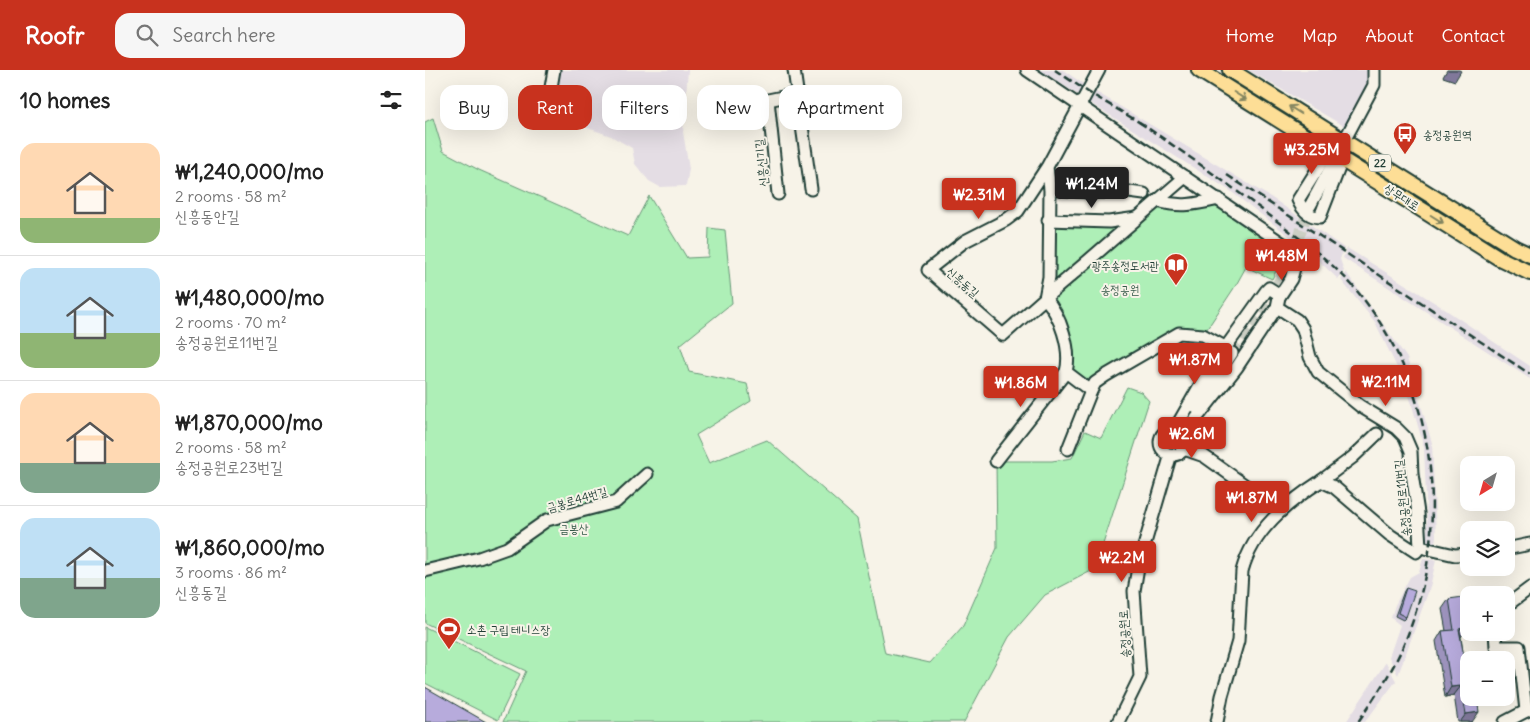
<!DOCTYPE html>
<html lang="en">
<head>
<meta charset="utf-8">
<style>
	:root { --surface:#fff; --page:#f6f6f6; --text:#222; --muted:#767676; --line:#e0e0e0; --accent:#c8321e }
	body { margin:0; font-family:Delius,"Poor Story",sans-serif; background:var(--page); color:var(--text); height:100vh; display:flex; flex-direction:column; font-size:19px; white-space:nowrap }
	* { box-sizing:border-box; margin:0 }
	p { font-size:16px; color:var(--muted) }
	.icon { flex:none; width:28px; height:28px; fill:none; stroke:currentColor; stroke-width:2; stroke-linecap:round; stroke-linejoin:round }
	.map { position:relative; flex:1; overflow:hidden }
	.drawer { display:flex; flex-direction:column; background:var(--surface); width:425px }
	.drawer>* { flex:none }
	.guide { position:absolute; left:15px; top:15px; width:475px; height:45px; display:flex; gap:10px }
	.needle { width:32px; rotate:217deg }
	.buttons { position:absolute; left:1035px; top:386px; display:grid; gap:10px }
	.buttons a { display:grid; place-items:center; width:55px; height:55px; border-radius:10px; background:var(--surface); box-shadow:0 5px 20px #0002; font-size:25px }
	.price { position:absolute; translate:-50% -42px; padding:0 11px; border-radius:5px; background:var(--accent); color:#fff; font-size:16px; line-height:32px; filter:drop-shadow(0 1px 2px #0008) }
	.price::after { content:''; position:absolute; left:50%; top:30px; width:15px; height:11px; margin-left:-8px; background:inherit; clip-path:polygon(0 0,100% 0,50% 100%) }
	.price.selected { background:#222; color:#fff }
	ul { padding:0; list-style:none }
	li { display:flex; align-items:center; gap:15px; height:125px; padding:0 20px }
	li+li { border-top:1px solid var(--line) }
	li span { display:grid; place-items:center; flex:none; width:140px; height:100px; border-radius:15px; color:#555 }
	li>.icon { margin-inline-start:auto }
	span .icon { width:60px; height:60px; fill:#fffc; stroke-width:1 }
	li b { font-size:21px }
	h2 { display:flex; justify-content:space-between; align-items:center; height:60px; padding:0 20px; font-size:21px }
	.pill { padding:0 18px; border-radius:15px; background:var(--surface); box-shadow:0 5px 20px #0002; font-size:18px; line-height:45px }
	.pill.selected { background:var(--accent); color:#fff }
	header { display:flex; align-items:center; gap:30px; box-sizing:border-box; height:70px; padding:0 25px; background:var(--accent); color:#fff }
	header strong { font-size:24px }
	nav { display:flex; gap:28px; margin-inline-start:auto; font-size:18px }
	.search { width:350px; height:45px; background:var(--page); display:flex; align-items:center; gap:12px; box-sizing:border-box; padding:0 18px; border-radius:15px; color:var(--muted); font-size:19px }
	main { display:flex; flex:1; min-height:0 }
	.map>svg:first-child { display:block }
</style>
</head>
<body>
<header>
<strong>Roofr</strong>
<div class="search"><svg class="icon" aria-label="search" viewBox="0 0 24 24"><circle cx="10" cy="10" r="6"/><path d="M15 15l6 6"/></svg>Search here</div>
<nav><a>Home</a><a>Map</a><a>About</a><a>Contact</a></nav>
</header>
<main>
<section class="drawer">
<h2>10 homes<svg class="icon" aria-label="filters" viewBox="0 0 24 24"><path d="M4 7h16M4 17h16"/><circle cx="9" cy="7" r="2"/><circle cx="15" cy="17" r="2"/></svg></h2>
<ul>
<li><span style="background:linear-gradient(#ffd9b3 75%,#8fb573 0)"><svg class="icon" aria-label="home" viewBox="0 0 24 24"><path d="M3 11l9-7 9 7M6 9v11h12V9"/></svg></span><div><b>₩1,240,000/mo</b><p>2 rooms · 58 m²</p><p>신흥동안길</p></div></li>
<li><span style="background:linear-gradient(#bfe0f5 65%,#8fb573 0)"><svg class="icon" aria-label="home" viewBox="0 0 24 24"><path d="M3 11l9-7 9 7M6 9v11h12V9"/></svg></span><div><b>₩1,480,000/mo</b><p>2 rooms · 70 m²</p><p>송정공원로11번길</p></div></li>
<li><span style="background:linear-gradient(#ffd9b3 70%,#7fa58c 0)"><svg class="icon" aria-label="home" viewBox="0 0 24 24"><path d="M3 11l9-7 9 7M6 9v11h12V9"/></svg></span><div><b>₩1,870,000/mo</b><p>2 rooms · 58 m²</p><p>송정공원로23번길</p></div></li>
<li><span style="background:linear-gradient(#bfe0f5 60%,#7fa58c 0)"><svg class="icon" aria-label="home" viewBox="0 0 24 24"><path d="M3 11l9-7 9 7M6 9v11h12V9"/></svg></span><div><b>₩1,860,000/mo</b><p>3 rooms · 86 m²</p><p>신흥동길</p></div></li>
</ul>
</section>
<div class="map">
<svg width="1105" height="652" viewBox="0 0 1105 652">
	<rect width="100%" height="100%" fill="#f7f3e8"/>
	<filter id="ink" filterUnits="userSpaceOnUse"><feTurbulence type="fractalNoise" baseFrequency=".02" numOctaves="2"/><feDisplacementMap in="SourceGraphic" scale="10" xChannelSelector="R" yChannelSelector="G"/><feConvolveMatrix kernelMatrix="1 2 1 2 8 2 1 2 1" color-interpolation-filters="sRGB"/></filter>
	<g filter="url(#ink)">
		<g fill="#e4dde4">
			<polygon points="132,0 263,0 258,62 264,99 261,116 235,117 224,111 210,94 207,78 186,66 160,57 123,50"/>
			<polygon points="615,0 638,0 667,20 661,30"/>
			<polygon points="823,0 949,0 949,15 924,59"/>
			<polygon points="668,20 847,128 919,178 915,189 919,201 913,209 880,178 804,120 662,31"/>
			<polygon points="922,178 1015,236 1105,296 1105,309 918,188"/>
			<polygon points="921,202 982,288 1007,373 1011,466 1008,487 1000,486 1002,453 999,377 982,318 950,252 916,210"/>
			<polygon points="998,489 1011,490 1005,517 973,605 964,587 975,555 966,548 970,535 985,507 994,502"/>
			<polygon points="961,592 971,611 940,652 921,652"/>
		</g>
		<g fill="#aeefb7" stroke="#669676">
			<polygon points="8,48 18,81 54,100 203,166 224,126 262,188 283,187 284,158 300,160 307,233 255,275 264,302 322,314 326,331 271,365 284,393 342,370 432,449 460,583 505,593 538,556 572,478 571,391 627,391 647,388 660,361 676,368 702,317 716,322 724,331 670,499 620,525 584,567 539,652 78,652 101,601 0,553 0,52"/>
			<polygon points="733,131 785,131 857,181 856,191 847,209 821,197 811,215 778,265 754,263 666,321 641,302 644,291 626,235 623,150 712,148"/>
			<polygon points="0,557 95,604 73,650 0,613"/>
		</g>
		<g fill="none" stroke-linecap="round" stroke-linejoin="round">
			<polyline stroke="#cccfc4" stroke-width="11" stroke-dasharray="11 5.5" stroke-linecap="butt" points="807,283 850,219 867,185 885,136"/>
			<g stroke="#1f3d34" stroke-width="15">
				<g id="minor">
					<polyline points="369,0 386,119"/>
					<polyline points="602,0 873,184 866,209 854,227"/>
					<polyline points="121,46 129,0"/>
					<polyline points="919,71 949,15 949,0"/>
					<path d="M904 81 873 130C877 139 884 147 895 147L917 90"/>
					<polyline points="622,97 625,118 624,207 620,228 578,265 503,200 540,171 581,150 593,141 622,97 674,0"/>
					<path d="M760 107 620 228C635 245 647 279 641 302L666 321 670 313 680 306 754 263 778 265 800 277"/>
					<polyline points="625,118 663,122 704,122 719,124"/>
					<polyline points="353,124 343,30 372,24"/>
					<path d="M733 131C755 138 772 134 794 129"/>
					<polyline points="885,136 911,88"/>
					<polyline points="623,150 684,152 712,148"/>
					<polyline points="852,237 872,250 878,259 885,287 893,302 935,336 971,358 980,367 986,381 987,404 993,443 995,477"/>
					<polyline points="771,338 807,283"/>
					<polyline points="750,359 781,305 841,221 844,218 852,223 854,227 852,237 812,297 759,364"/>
					<circle cx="748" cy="372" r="13"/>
					<polyline points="643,379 666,321"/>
					<polyline points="759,379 779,386 856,441"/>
					<polyline points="571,391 641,302"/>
					<polyline points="896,411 928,387 952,364"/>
					<polyline points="995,477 1030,485 1044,484"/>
					<polyline points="1081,479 1105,474"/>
					<polyline points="0,501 54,488 82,478 122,450 191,432 222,404"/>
					<polyline points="1081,536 1105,518"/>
					<polyline points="1070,562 1071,577 1094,577 1101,641"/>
					<polyline points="693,652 715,607 709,521 713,497 746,384"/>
					<path d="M792 652 797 626 813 571 817 501C828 460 862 433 896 411L909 417 965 465 991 482 995 477"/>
					<polyline points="1080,652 1105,639"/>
				</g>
			</g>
			<g stroke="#1f3d34" stroke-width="18">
				<g id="major">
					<polyline points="774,0 1074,188 1105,203"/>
					<polyline points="805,0 1090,178 1105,185"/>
				</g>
			</g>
			<use href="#minor" stroke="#f7f3e8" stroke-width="11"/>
			<use href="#major" stroke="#fdde96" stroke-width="14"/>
			<g stroke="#1f3d34" stroke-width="2.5" stroke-dasharray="8 4" stroke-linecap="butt">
				<polyline points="630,0 663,22 719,55"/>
				<path d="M714 52C764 86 813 121 861 158 884 176 907 193 927 215 1012 313 1029 456 979 574 967 602 950 627 933 652"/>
				<polyline points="802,105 1105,304"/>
			</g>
		</g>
		<g fill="#9d93bd" stroke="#1f3d34">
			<polygon points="981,518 981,547 978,550 970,546 979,521"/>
			<polygon points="1024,529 1036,567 1047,652 1033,652 1029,625 1020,627 1011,571 1017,561 1021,561 1017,539"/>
		</g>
		<g fill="#80789a" stroke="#1f3d34">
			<polygon points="1022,0 1034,0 1036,1 1030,11 1018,7"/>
			<polygon points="1043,557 1036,567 1034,559"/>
			<polygon points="1036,616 1029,625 1020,627 1026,617"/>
			<polygon points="1054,642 1047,652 1035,652 1041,644"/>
		</g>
		<g fill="#b7abdc" stroke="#1f3d34">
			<polygon points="981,518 990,521 981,547 973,543"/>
			<polygon points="1038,527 1043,557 1034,559 1044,614 1044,628 1052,628 1054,642 1041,644 1036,616 1026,617 1017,561 1029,560 1024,529"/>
			<polygon points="0,617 61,652 0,652"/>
		</g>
		<defs><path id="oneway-shaft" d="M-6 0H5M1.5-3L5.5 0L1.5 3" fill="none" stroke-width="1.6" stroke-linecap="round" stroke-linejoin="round" transform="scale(1.25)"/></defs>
		<g stroke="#838560">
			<use href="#oneway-shaft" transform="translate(815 26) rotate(32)"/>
			<use href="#oneway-shaft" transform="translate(870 40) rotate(-148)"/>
			<use href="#oneway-shaft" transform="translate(1012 149) rotate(32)"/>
		</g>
	</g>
	<defs>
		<g id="bus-pin" transform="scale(1.25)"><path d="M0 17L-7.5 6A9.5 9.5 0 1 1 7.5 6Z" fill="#c8321e" stroke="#f7f3e8"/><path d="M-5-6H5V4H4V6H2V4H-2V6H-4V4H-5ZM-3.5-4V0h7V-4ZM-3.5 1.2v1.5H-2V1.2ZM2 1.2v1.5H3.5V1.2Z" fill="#fff"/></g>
		<g id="library-pin" transform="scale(1.25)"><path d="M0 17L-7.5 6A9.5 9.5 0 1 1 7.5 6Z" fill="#c8321e" stroke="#f7f3e8"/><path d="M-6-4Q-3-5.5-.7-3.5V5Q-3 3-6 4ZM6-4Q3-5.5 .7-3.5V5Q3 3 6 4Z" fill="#fff"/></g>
		<g id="stadium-pin" transform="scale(1.25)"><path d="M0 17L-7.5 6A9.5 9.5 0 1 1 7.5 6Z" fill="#c8321e" stroke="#f7f3e8"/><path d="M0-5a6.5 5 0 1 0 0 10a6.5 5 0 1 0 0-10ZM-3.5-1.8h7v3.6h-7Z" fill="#fff"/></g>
	</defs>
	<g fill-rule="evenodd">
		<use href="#bus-pin" x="980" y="64"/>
		<use href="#library-pin" x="751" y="195"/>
		<use href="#stadium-pin" x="24" y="559"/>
	</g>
	<g text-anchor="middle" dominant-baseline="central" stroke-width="4" stroke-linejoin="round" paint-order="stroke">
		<rect fill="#f7f3e8" stroke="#60746a" stroke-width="1" x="944" y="84.5" width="22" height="17" rx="4"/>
		<g font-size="11" font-weight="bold" fill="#1f3d34">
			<text x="955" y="93">22</text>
		</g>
		<g font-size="12" fill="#1f3d34" stroke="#f7f3e8" text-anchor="start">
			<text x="998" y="64">송정공원역</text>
			<text x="734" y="195" text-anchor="end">광주송정도서관</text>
			<text x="42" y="559">소촌 구립 테니스장</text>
		</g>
		<g font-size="12" fill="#1f3d34" stroke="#f7f3e8">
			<text transform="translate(336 93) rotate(-96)">신흥신기길</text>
			<text transform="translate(977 127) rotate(32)">상무대로</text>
			<text transform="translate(538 212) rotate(41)">신흥동길</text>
			<text transform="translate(977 428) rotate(-96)">송정공원로11번길</text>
			<text transform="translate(152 429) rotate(-16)">금봉로44번길</text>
			<text transform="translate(699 564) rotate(-93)">송정공원로</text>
		</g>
		<g font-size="12" fill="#345848" stroke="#f7f3e8">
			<text x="695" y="219">송정공원</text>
			<text x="149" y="458">금봉산</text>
		</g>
	</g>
</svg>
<div class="buttons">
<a><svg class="needle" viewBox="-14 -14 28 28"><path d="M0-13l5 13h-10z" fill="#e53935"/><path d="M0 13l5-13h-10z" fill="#767676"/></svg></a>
<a><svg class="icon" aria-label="layers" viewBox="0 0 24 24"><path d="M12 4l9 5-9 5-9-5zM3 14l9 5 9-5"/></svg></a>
<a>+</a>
<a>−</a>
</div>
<b class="price" style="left:887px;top:105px">₩3.25M</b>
<b class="price selected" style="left:667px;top:139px">₩1.24M</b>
<b class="price" style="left:554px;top:150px">₩2.31M</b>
<b class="price" style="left:857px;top:211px">₩1.48M</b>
<b class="price" style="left:770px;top:315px">₩1.87M</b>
<b class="price" style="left:961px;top:337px">₩2.11M</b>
<b class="price" style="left:596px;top:338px">₩1.86M</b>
<b class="price" style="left:767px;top:389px">₩2.6M</b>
<b class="price" style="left:827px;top:453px">₩1.87M</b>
<b class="price" style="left:697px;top:513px">₩2.2M</b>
<div class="guide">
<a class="pill">Buy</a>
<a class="pill selected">Rent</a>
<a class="pill">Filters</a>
<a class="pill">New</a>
<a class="pill">Apartment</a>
</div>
</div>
</main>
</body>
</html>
